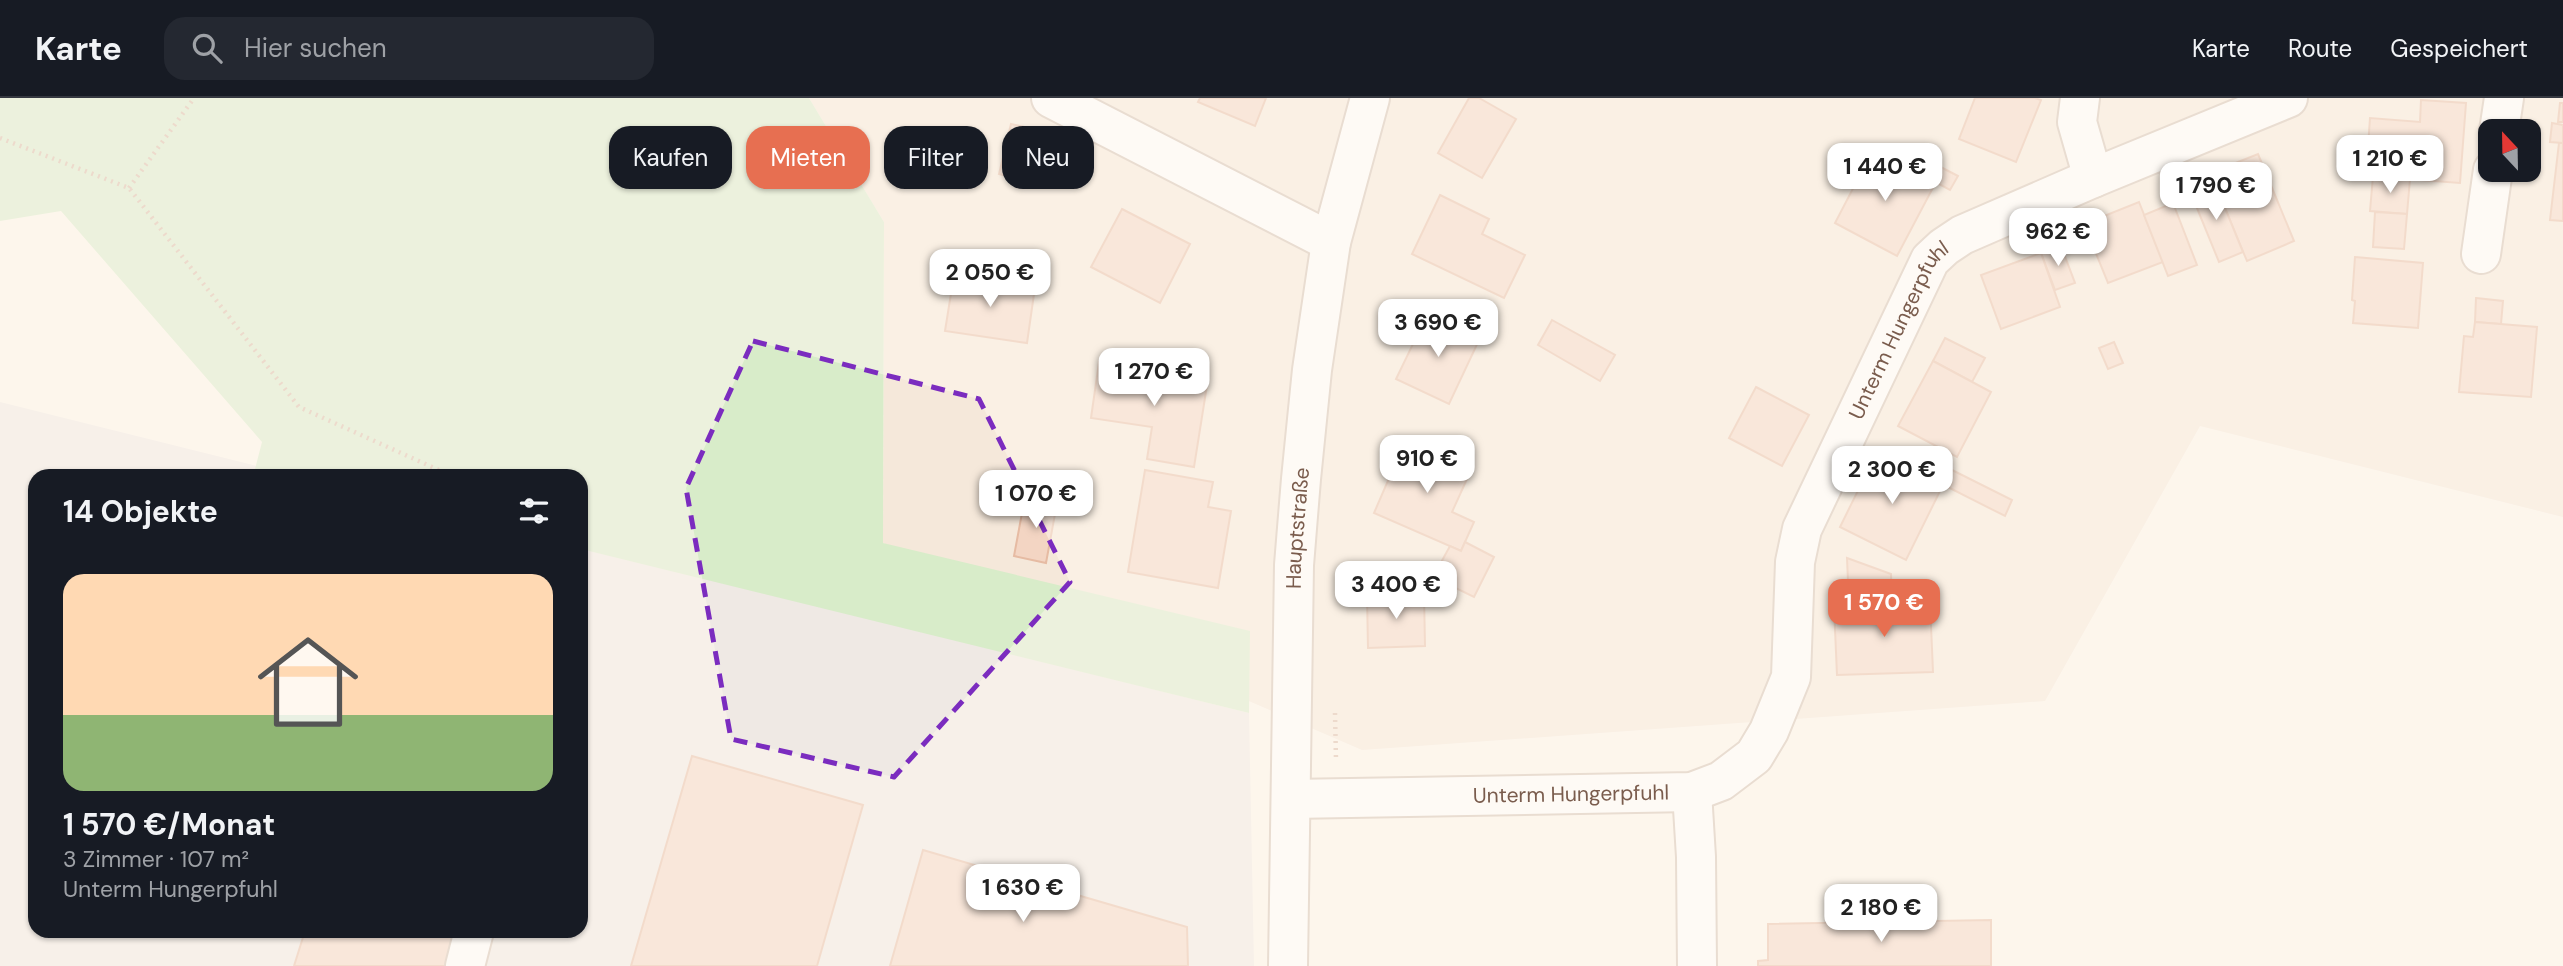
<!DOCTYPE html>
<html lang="de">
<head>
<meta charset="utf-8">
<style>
	:root { --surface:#171b24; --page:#242831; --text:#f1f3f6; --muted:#9ea1a6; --line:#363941; --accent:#e76f51 }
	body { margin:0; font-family:"DM Sans",sans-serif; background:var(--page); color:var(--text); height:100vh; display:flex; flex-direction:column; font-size:26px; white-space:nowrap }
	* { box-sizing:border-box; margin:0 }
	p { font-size:23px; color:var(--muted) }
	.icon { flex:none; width:38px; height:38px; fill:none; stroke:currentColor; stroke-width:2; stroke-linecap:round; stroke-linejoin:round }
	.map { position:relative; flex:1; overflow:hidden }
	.drawer { position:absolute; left:28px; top:371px; width:560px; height:469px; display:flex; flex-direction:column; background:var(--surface); border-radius:21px; box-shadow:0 2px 5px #0004 }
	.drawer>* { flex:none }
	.banner { position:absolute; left:609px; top:28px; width:665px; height:63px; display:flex; gap:14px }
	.needle { width:46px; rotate:338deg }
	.buttons { position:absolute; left:2478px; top:21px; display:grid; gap:14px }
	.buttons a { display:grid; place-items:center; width:63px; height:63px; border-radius:14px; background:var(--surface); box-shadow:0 2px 5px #0004; font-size:35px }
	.price { position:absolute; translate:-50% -60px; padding:0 16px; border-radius:14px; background:#fff; color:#222; font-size:23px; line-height:46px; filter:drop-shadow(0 2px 4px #0008) }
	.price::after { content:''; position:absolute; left:50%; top:42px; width:21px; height:16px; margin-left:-10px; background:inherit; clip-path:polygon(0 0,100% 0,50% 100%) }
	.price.current { background:var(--accent); color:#fff }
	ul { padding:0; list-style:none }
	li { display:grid; align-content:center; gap:14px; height:371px; padding:0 35px }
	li+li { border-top:2px solid var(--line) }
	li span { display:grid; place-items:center; height:217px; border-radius:21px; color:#555 }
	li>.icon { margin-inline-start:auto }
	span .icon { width:126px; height:126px; fill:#fffc; stroke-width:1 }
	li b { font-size:30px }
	h2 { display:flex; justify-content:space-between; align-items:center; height:84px; padding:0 35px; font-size:30px }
	.pill { padding:0 24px; border-radius:21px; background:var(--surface); box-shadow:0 2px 5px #0004; font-size:24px; line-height:63px }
	.pill.current { background:var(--accent); color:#fff }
	header { display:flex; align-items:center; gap:42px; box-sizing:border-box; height:98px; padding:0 35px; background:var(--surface); border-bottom:2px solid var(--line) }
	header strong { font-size:33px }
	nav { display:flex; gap:38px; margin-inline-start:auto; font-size:24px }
	.search { width:490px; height:63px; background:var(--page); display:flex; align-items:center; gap:18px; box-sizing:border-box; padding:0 24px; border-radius:21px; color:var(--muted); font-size:26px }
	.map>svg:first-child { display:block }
</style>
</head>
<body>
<header>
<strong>Karte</strong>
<div class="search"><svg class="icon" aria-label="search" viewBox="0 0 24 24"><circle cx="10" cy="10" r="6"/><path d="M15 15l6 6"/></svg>Hier suchen</div>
<nav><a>Karte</a><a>Route</a><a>Gespeichert</a></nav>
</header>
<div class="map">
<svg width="2563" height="868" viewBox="0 0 2563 868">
	<rect width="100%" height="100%" fill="#fdf6ec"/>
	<path fill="#f5e8da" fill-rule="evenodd" d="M809 0H2563V419L2200 328 2045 603 1362 652 883 445 884 124ZM2490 33H2529V72H2490Z"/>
	<polygon fill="#efe9e4" points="0,304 297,378 35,378 35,833 581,833 581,449 1249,615 1254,868 0,868"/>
	<polygon fill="#d8ecc9" points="0,0 809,0 884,124 883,445 1250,533 1249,615 581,451 581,378 282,378 255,371 262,344 61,113 0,123"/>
	<g fill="#f3d5c3" stroke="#e6bba3" stroke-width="2">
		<polygon points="1200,0 1266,0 1255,28 1198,4"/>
		<polygon points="1469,0 1479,0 1516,21 1482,80 1438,55"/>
		<polygon points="1975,0 2035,0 2041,2 2016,64 1959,41"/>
		<polygon points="2421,2 2466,5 2460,85 2366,78 2370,20 2420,24"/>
		<polygon points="2560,5 2563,5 2563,24 2558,24"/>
		<polygon points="2552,25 2563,27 2563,45 2550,44"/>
		<polygon points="1011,26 1055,36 1043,87 999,76"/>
		<polygon points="2559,45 2563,45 2563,123 2550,122"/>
		<polygon points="1873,52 1936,84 1897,158 1835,125"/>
		<polygon points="2258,56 2294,143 2247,163 2210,75"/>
		<polygon points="1931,64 1958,78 1950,92 1924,78"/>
		<polygon points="2373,78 2410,81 2407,116 2370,113"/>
		<polygon points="2214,83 2243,154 2219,164 2190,93"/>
		<polygon points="1440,97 1489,121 1482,136 1525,157 1504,200 1412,156"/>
		<polygon points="2139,104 2163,164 2108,185 2084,126"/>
		<polygon points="2173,105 2197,167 2168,178 2144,117"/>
		<polygon points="1122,111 1190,146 1160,205 1091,169"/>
		<polygon points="2375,114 2407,116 2404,151 2373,149"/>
		<polygon points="2061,148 2075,185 2055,192 2041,155"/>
		<polygon points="2041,155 2060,209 2001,231 1981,177"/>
		<polygon points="2355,159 2423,165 2418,230 2353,225 2355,203 2352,202"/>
		<polygon points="954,177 1035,189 1027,245 945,233"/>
		<polygon points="2476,200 2503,203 2501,226 2475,224"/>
		<polygon points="1428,215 1480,240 1449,306 1396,281"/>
		<polygon points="1552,222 1615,257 1600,283 1538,247"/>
		<polygon points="2475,224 2537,229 2531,299 2459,294 2464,238 2473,239"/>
		<polygon points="1945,240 1985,260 1972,284 1933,263"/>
		<polygon points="2114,244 2123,265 2108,271 2099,250"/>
		<polygon points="1933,263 1991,294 1957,359 1898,328"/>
		<polygon points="1099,264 1208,281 1194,369 1147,361 1152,329 1091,320"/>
		<polygon points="1756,289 1809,317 1782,368 1729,340"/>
		<polygon points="1406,341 1472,370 1452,414 1474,424 1461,453 1374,415"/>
		<polygon points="1877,354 1943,387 1906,462 1840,429"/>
		<polygon points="1932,362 2012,402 2005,418 1924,377"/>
		<polygon points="1145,372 1213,384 1208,409 1231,413 1218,490 1128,474"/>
		<polygon points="1025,399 1057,405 1046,465 1014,458"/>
		<polygon points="1465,444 1494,459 1474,499 1433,479 1450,448 1461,453"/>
		<polygon points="1847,460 1891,476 1892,505 1849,507"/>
		<polygon points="1424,496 1425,548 1368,550 1367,497"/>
		<polygon points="1930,504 1933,574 1837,577 1834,508"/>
		<polygon points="692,658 863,707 817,868 631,868"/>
		<polygon points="923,752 1187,829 1188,868 890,868"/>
		<polygon points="1991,822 1991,868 1758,868 1758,863 1768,862 1768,826"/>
		<polygon points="305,833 459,833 450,868 294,868"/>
	</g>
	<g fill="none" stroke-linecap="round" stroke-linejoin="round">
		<g stroke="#d1beb0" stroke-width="42">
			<g id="minor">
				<polyline points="1051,0 1331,144"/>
				<polyline points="2080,0 2077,24 2093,80"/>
				<polyline points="2499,33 2504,0"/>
				<polyline points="2481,156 2493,72"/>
				<polyline points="1692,694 1696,759 1697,868"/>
				<path id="s1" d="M1291 701 1692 694 1721 683 1754 658 1769 633 1791 579 1795 464 1802 431 1930 162 1944 149 1962 137 2093 80 2288 0"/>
				<polyline points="465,868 474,833"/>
				<path id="s2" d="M1288 868 1294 467 1301 381 1312 272 1331 144 1370 0"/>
			</g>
		</g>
		<g stroke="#d9b8a5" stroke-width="4.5" stroke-dasharray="2 5" stroke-linecap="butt">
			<polyline points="0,40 129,90 299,309 452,378"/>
			<polyline points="129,90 194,0"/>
			<polyline points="1335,615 1336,662"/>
		</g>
		<use href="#minor" stroke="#fff" stroke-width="38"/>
	</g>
	<path d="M0 0H2563V868H0ZM753 243 979 301 1070 484 894 679 731 641 686 390Z" fill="#fdf6ec" fill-opacity=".55" fill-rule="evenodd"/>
	<path fill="none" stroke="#7b2cbf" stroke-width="5" stroke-dasharray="14 9" stroke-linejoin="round" d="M753 243 979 301 1070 484 894 679 731 641 686 390Z"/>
	<g text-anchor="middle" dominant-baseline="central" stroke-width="5" stroke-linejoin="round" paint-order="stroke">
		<g font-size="21" fill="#7a5c4d" stroke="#fffaf3">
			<text stroke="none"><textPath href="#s1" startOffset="931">Unterm Hungerpfuhl</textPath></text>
			<text stroke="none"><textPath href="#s2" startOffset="438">Hauptstraße</textPath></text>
			<text stroke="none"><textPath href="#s1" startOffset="280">Unterm Hungerpfuhl</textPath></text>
		</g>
	</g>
</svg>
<div class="buttons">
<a><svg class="needle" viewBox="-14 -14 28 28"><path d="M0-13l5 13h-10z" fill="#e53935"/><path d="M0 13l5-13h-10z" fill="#9ea1a6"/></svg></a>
</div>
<b class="price" style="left:2390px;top:97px">1 210 €</b>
<b class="price" style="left:1885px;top:105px">1 440 €</b>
<b class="price" style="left:2216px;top:124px">1 790 €</b>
<b class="price" style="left:2058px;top:170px">962 €</b>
<b class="price" style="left:990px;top:211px">2 050 €</b>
<b class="price" style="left:1438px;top:261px">3 690 €</b>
<b class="price" style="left:1154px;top:310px">1 270 €</b>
<b class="price" style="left:1427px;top:397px">910 €</b>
<b class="price" style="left:1892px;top:408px">2 300 €</b>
<b class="price" style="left:1036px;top:432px">1 070 €</b>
<b class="price" style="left:1396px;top:523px">3 400 €</b>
<b class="price current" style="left:1884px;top:541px">1 570 €</b>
<b class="price" style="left:1023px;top:826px">1 630 €</b>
<b class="price" style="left:1881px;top:846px">2 180 €</b>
<div class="banner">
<a class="pill">Kaufen</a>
<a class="pill current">Mieten</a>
<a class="pill">Filter</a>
<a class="pill">Neu</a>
</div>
<section class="drawer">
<h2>14 Objekte<svg class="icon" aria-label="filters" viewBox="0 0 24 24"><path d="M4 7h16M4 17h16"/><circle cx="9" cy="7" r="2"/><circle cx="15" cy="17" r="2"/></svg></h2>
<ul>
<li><span style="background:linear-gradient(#ffd9b3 65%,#8fb573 0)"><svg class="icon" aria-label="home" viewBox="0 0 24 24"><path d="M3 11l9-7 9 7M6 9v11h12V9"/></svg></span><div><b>1 570 €/Monat</b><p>3 Zimmer · 107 m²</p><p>Unterm Hungerpfuhl</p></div></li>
</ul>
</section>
</div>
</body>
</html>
